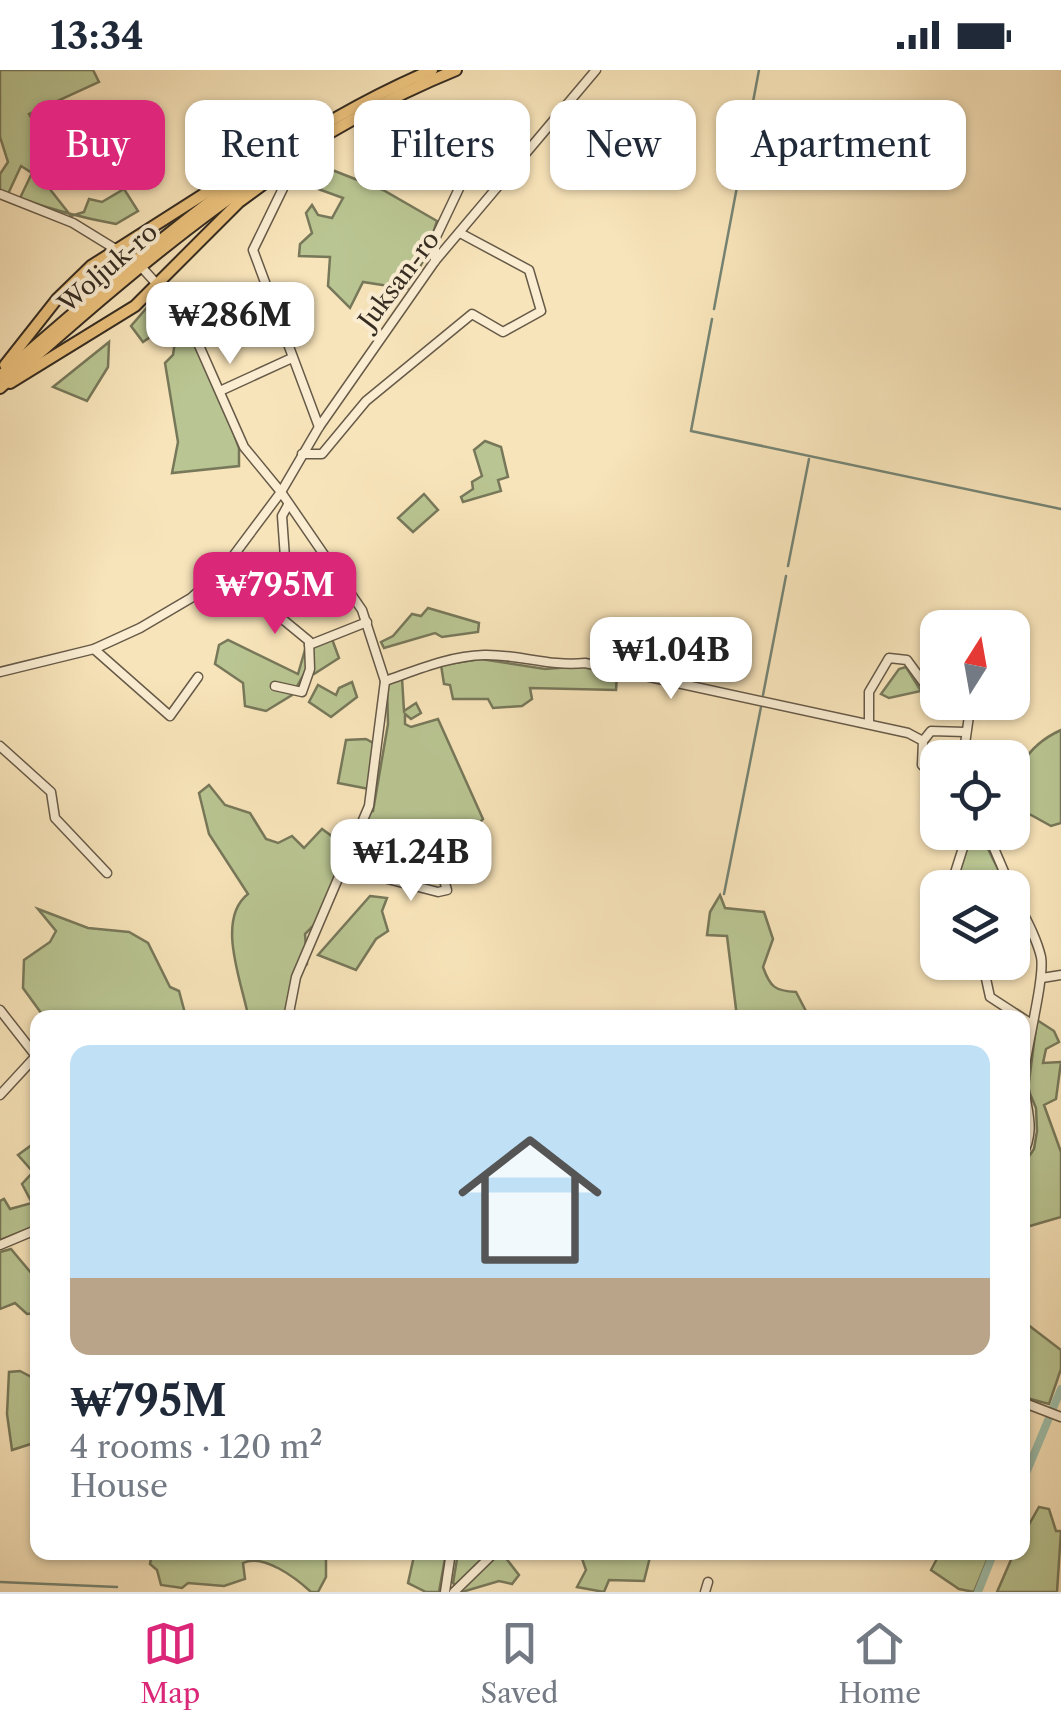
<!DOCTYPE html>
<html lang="en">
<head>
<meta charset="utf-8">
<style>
	:root { --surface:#fff; --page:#f2f2f3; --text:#1f2937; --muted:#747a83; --line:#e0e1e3; --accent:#db2777 }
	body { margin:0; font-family:"Libre Caslon Text",serif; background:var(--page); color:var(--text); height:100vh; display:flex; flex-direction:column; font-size:38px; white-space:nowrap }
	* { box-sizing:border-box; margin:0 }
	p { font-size:32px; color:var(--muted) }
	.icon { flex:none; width:55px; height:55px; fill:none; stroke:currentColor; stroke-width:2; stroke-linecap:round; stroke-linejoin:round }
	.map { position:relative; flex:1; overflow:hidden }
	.sheet { position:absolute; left:30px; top:940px; width:1000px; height:550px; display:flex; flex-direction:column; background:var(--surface); border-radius:20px; box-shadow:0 2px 8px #0004 }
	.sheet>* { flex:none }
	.hud { position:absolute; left:30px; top:30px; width:1002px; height:90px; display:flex; gap:20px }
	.needle { width:65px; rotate:11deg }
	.buttons { position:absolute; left:920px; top:540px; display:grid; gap:20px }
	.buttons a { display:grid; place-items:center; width:110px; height:110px; border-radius:20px; background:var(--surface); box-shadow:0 2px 8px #0004; font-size:50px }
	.price { position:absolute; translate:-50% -85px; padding:0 22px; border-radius:20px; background:#fff; color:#222; font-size:32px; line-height:65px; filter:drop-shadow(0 2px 5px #0008) }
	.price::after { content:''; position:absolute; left:50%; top:60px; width:30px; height:22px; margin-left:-15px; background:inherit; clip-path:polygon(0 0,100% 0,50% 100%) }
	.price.current { background:var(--accent); color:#fff }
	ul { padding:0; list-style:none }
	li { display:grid; align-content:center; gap:20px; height:530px; padding:0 40px }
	li span { display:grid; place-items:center; height:310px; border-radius:20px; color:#555 }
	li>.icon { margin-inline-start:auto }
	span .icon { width:180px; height:180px; fill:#fffc; stroke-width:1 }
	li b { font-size:42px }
	.tag { padding:0 35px; border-radius:20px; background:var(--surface); box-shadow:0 2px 8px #0004; font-size:35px; line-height:90px }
	.tag.current { background:var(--accent); color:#fff }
	.status { display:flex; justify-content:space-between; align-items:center; height:70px; padding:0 50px; background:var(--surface); direction:ltr }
	.status svg { height:28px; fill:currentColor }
	.menu { display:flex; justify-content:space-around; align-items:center; height:140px; border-top:2px solid var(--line); background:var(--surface); font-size:28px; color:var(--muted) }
	.menu a { display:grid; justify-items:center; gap:5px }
	.menu .current { color:var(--accent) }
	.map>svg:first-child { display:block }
</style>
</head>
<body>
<div class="status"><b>13:34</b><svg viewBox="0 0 49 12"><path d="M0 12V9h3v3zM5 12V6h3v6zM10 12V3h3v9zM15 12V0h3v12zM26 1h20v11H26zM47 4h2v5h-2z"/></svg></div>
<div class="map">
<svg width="1061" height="1522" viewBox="0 0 1061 1522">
	<rect width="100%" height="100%" fill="#f8e4ba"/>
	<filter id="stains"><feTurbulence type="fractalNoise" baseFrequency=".002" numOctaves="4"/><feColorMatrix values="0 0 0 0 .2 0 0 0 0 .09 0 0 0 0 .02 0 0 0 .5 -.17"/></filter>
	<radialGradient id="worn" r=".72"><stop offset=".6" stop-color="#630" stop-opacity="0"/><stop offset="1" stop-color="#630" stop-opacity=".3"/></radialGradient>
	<g fill="#b9c592" stroke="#77785a" stroke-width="2.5">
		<path d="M0 0H93L99 12 29 44 56 89 38 104 71 146 84 142 89 129 102 132 124 119 138 141 116 154C83 148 52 140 20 128L32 103 21 96 8 124 0 121V104L8 92 0 67Z"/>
		<polygon points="322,96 383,120 437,151 425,188 407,219 363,212 350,238 328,216 330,187 299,186 300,174 312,163 306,143 312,135 318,145 332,148 343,128 296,111"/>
		<path d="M150 234C192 237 225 341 239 378V396L172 403 178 372 165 293 173 285 177 258 169 254 143 272 131 256Z"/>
		<polygon points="109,272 108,297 87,331 53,317"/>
		<polygon points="485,371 501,377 508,407 498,410 501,421 463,432 461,427 473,419 472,412 482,406 474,380"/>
		<polygon points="424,424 438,440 413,462 398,448"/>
		<polygon points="428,538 479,553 478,562 442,567 435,563 384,578 381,572 393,566 412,544 421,546"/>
		<polygon points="332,569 339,588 314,604 304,604 292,625 266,641 245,636 243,613 215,594 219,575 228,570 298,604 307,573"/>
		<polygon points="481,589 545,599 584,596 617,604 616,620 530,618 532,629 522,636 493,638 488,629 453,629 450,615 444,614 441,595"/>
		<polygon points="906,597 921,621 889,628 881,624 899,599"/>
		<path d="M402 608 404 641 416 633 421 643 411 649 405 644V654L411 657 438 649 483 749 471 762 451 759 435 765C426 799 411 816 375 797L358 759 365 742 373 741 388 654 387 613Z"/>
		<polygon points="352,612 357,627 331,647 309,632 318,615 336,625 339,618"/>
		<path d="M1061 660V753L1051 756 1031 745 1013 743C1012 704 1024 677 1061 660Z"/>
		<polygon points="366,669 375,674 369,719 338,713 346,670"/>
		<path d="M209 715 225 735 250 743 266 769 278 773 292 766 304 778 322 759 348 778 314 855 305 864 307 894C285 919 291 918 294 947L248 945C241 910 216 849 248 824L209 764 199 723Z"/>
		<polygon points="972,763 980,763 1007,817 962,817 958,806"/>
		<path d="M720 825 725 838 764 842 773 869 763 897C770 917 775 921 796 922L809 947H737L727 866 707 865 710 842Z"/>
		<polygon points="370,826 387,828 382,841 388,861 376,869 356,900 318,885"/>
		<polygon points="38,839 88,858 129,862 148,873 170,917 179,921 186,947 44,947 23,918 24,890 50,872 56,861"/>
		<polygon points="1037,950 1054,961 1059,972 1046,979 1043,993 1061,992 1056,1029 1044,1035 1061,1082 1061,1147 1023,1158 1023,1095 1034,1079 1037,1061 1036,1038 1028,1019"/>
		<polygon points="37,1071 37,1156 0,1170 0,1131 4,1129 10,1139 32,1133 22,1114 33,1102 18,1085"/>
		<polygon points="11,1179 37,1210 37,1243 27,1244 15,1233 0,1239 0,1182"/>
		<polygon points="1027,1254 1061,1280 1061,1299 1049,1334 1023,1327"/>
		<polygon points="20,1301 37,1310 37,1372 12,1380 7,1344 9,1302"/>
		<polygon points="1039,1437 1049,1439 1056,1461 1061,1461 1057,1522 997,1522 1014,1483 1022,1482 1023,1465"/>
		<path d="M152 1483 321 1485 326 1490V1507L318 1522H311C296 1508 263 1483 243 1493L245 1509 224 1516 188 1513 182 1518 161 1515 157 1500 150 1494Z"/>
		<polygon points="428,1483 446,1483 439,1522 426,1522 408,1513 414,1486"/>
		<polygon points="458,1483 505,1487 519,1505 512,1514 499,1511 462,1522 453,1513"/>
		<polygon points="580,1483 651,1483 644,1511 609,1510 604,1522 577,1517 586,1500"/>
		<polygon points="940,1483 990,1483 974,1522 959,1519 931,1500"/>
	</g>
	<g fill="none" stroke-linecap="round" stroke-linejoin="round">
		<g stroke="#758474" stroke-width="2.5">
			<polyline points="714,239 759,0"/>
			<polyline points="712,249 691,361 1061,439"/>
			<polyline points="788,496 809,389"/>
			<polyline points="763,625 786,506"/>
			<polyline points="724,824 761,637"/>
			<polyline points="0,1512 117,1517"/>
		</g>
		<g stroke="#9fbfaa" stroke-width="8">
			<polyline points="1022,1413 1061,1319"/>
			<polyline points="978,1522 994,1482"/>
		</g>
		<g stroke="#665a48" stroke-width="11">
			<g id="minor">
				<polyline points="290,104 253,180 319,357"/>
				<polyline points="0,124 73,153 117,180"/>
				<polyline points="435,191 435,169 464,108"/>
				<polyline points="144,200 186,246 244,377 281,422 362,540 385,611 369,736 296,907 288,948"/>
				<polyline points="220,321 292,288"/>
				<polyline points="302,384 322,384 366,331 472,244 503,262 541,241 529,200 460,163"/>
				<polyline points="232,489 269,519 286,502 282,446 288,435"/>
				<polyline points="269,519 275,543 309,571 310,599 302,622 275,616"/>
				<polyline points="309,575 367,552"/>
				<polyline points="94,579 170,646 198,607"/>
				<polyline points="0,602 94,579 140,558 191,528 225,497 281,422 319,357 435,191 596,0"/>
				<path d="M385 611C417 600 449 586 484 585 519 584 549 597 585 593L908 663 923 671 922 695 938 710"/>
				<polyline points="869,652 869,622 889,588 907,590 929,620 938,623"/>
				<polyline points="923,671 931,661 965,662"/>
				<polyline points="0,676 51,722 55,748 107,803"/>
				<polyline points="963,688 971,632"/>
				<polyline points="987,762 1011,818"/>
				<polyline points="357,773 372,805 438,822 447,820 441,801 443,786 456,777"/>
				<polyline points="957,818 954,806 968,762"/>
				<path d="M1012 821C1022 842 1036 865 1041 887 1045 907 1027 975 1024 1003 1022 1035 1039 1054 1022 1086"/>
				<polyline points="946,892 985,904 990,927 1030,953"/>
				<polyline points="1042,908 1061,905"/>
				<polyline points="0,940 36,986 0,1025"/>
				<polyline points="0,1175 38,1159"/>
				<polyline points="1022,1332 1061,1347"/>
				<polyline points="445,1522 451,1482"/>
				<polyline points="454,1522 495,1482"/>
				<polyline points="705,1522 708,1512"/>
			</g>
		</g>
		<g stroke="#352c22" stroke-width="14">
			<g id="major">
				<polyline points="5,295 57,229 91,196 248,96"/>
				<path d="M0 306C139 188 261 73 432 0"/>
				<polyline points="10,313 135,236 239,132 292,93 298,82"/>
				<path d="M0 318C141 193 279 72 456 0"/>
			</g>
		</g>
		<use href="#minor" stroke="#faedd2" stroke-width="8"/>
		<use href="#major" stroke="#ecc27d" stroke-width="10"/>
	</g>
	<g text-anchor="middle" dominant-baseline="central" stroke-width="8" stroke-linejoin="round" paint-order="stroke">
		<g font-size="25" fill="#352c22" stroke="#faedd2">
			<text transform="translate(108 198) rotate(-41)">Woljuk-ro</text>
			<text transform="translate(399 210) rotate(-53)">Juksan-ro</text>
		</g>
	</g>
	<rect width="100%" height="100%" filter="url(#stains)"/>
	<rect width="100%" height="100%" fill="url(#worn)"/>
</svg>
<div class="buttons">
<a><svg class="needle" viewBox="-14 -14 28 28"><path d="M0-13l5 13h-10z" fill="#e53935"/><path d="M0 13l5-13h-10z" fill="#747a83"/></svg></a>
<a><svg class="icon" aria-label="locate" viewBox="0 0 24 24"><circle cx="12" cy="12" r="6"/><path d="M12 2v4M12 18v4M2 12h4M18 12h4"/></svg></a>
<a><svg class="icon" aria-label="layers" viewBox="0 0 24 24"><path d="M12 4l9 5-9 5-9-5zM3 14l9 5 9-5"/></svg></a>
</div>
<b class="price" style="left:230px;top:297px">₩286M</b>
<b class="price current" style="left:275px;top:567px">₩795M</b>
<b class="price" style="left:671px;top:632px">₩1.04B</b>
<b class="price" style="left:411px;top:834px">₩1.24B</b>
<div class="hud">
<a class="tag current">Buy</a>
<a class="tag">Rent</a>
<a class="tag">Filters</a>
<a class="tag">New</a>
<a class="tag">Apartment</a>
</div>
<section class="sheet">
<ul>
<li><span style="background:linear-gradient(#bfe0f5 75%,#b9a48a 0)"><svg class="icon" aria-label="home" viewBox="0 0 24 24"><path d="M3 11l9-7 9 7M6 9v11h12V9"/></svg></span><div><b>₩795M</b><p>4 rooms · 120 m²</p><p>House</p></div></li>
</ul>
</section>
</div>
<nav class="menu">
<a class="current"><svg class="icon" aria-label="map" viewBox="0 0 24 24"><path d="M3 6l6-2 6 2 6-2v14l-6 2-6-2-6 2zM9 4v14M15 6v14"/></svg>Map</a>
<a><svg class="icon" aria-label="saved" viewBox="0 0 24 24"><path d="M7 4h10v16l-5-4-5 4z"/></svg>Saved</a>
<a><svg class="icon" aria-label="home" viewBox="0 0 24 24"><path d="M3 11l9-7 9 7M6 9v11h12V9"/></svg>Home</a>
</nav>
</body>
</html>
